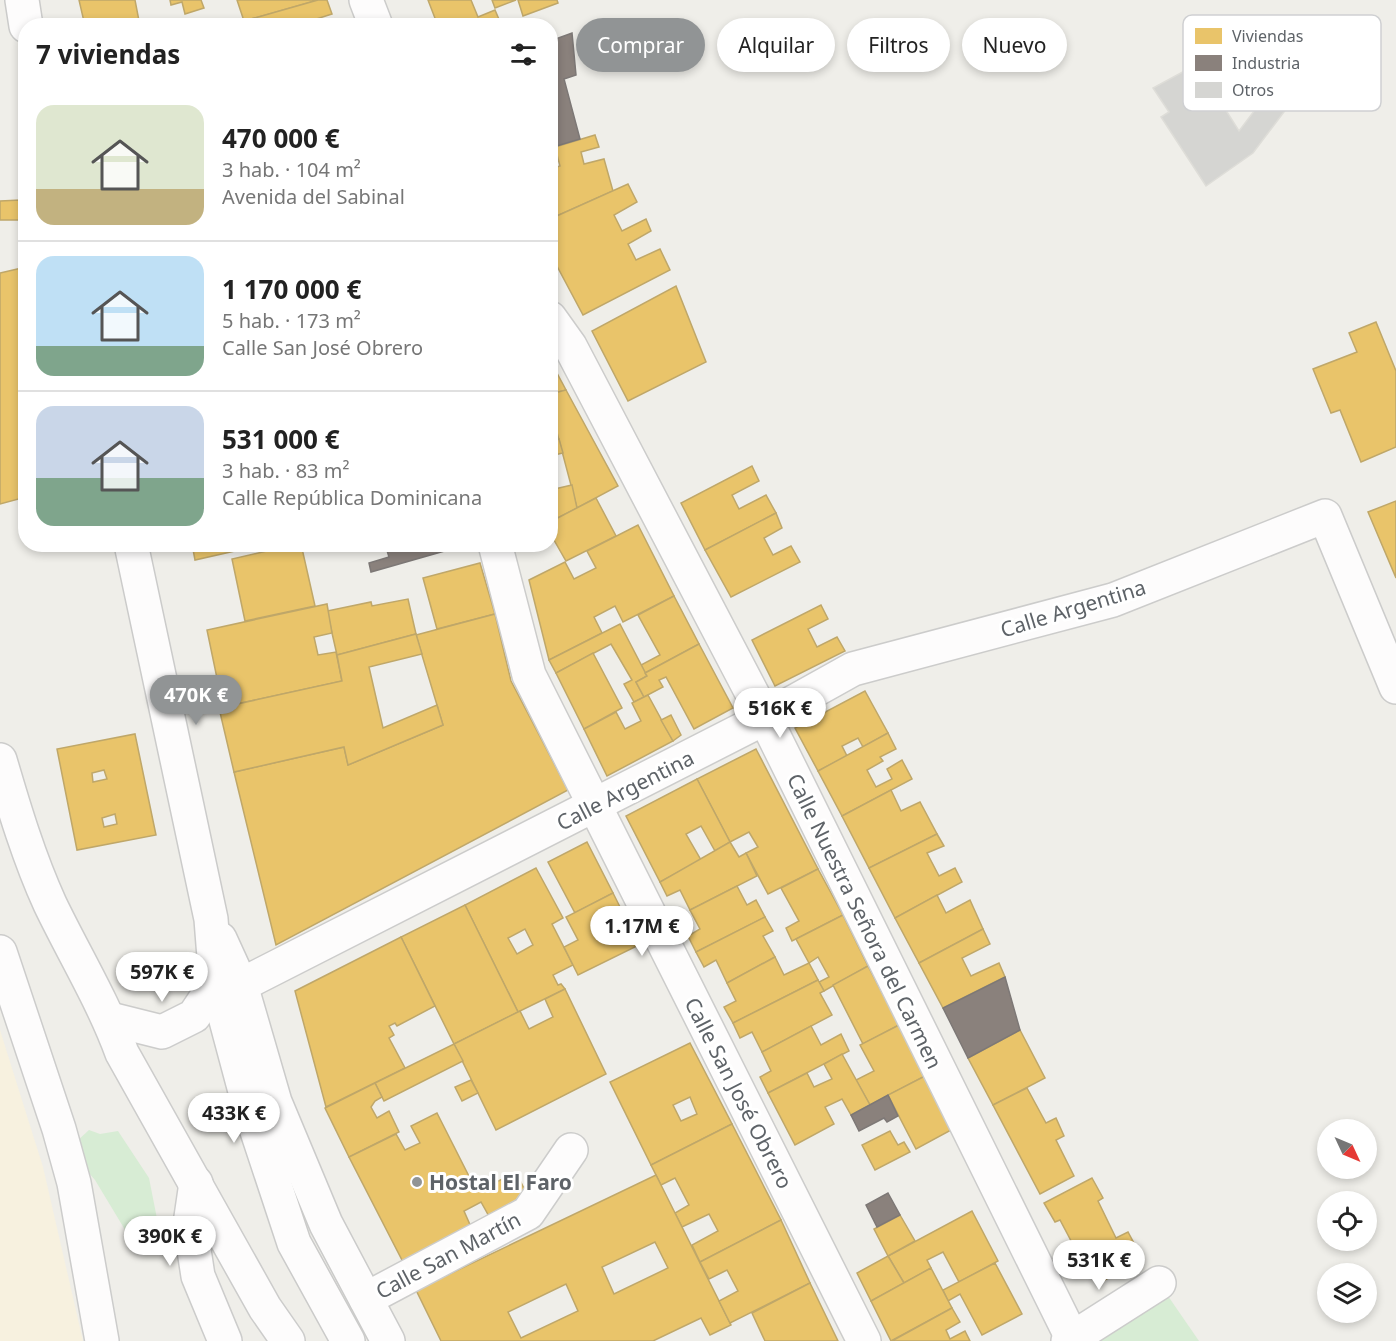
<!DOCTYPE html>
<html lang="es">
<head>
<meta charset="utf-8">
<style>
	:root { --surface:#fff; --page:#f2f2f2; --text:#222; --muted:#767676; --line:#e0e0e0; --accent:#919495 }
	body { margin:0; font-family:"Noto Sans",sans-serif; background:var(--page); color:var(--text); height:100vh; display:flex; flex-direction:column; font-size:22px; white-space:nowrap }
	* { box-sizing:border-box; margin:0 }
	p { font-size:20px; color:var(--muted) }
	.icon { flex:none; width:33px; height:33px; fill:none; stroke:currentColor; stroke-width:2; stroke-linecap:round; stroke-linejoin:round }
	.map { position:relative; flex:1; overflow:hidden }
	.side { position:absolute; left:18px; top:18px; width:540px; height:534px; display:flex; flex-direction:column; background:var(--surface); border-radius:24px; box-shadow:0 3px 9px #0003 }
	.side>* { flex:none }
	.banner { position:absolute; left:576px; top:18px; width:570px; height:54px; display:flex; gap:12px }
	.needle { width:39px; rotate:134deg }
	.tools { position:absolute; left:1317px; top:1119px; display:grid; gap:12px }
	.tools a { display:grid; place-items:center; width:60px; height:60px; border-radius:50%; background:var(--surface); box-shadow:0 3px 9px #0003; font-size:30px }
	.price { position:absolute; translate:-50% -51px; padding:0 14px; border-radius:21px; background:#fff; color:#222; font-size:20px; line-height:39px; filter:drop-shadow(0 2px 3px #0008) }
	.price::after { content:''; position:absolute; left:50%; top:36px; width:18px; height:14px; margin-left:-9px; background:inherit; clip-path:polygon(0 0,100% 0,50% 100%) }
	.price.selected { background:var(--accent); color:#fff }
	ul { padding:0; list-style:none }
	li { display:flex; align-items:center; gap:18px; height:150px; padding:0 18px }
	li+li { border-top:2px solid var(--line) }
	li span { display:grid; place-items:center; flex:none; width:168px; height:120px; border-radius:18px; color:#555 }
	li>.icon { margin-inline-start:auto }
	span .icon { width:72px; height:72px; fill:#fffc; stroke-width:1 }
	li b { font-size:26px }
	h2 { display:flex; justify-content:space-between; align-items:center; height:72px; padding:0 18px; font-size:26px }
	.tag { padding:0 21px; border-radius:27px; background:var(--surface); box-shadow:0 3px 9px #0003; font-size:21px; line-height:54px }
	.tag.selected { background:var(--accent); color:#fff }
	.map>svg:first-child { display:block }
</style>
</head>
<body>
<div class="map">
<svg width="1396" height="1341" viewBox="0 0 1396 1341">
	<rect width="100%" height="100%" fill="#efeee9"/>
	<g fill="#d7ecd4">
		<polygon points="89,1130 100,1134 118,1131 149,1178 162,1244 139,1253 95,1180 82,1165 76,1142"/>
		<polygon points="1159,1283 1199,1341 1068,1341"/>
	</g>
	<polygon fill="#f7f1df" points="0,1030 43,1167 83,1341 0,1341"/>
	<g fill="#e9c46a" stroke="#bfa769" stroke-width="1.5" fill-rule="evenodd">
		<polygon points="79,0 135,0 140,26 85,26"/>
		<polygon points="170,0 201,0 204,8 185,14 182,2 171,5"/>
		<polygon points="237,0 318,0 244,21"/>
		<polygon points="318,0 327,0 332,14 310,21 311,26 245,26 244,21"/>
		<polygon points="428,0 471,0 478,17 495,10 501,24 438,26"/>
		<polygon points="492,0 516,0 495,8"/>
		<polygon points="518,0 557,0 558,3 523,16"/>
		<polygon points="595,135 599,147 581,152 584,164 604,159 613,191 550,219 550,169 560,166 555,147"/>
		<polygon points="628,184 637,202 614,215 622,231 646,219 651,231 628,244 636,260 660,249 670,270 583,315 550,253 550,219"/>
		<polygon points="20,200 25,220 0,220 0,201"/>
		<polygon points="26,267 26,497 0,504 0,273"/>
		<polygon points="676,286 706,362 628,401 592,331"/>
		<polygon points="1376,322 1396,371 1396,447 1361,462 1340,410 1331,413 1313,369 1357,352 1349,333"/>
		<polygon points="550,360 566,390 550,394"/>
		<polygon points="566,390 618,486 577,508 550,406 550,394"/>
		<polygon points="559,439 563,453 550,456 550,441"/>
		<polygon points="752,466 759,481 732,495 739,509 766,495 776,513 705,550 681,503"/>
		<polygon points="572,485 577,508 550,522 550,490"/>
		<polygon points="596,498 616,536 566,561 550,533 550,522"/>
		<polygon points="1396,501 1396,578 1368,512"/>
		<polygon points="776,513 782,528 764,538 773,555 791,546 800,562 731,597 705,550"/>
		<polygon points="638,525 674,596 623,622 615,606 594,617 602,633 549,660 529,580 565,562 574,579 596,568 587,551"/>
		<polygon points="192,544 266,544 195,560"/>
		<polygon points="297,544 301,544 315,606 245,621 232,559"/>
		<polygon points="480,563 495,614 437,629 423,578"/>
		<polygon points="674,596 699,644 645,673 641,665 660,655 638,615"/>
		<polygon points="408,599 416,634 337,655 327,611 371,602 372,606"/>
		<polygon points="327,604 332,633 314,637 318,655 336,652 342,681 223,707 207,630"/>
		<polygon points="821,605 828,619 808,629 817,647 837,637 845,651 775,686 752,640"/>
		<polygon points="495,614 511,681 568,790 276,945 234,772 344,747 348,765 443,725 416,635"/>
		<polygon points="620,624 647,676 636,682 644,697 634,702 624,684 632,680 611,644 556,673 549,660"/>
		<polygon points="416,634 422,654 369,667 383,728 437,705 443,725 348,765 344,747 234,772 219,708 342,681 337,655"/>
		<polygon points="699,644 733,708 694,729 666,677 659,680 663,687 644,697 636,682 647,676 645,673"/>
		<polygon points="593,653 622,708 584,729 556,673"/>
		<polygon points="865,691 888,733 863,747 858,738 842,746 847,756 818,771 795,728"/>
		<polygon points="648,695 673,741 607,776 584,729 616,712 625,729 641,721 632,703"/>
		<polygon points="671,715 681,735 673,741 661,720"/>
		<polygon points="888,733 896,749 880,757 883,761 867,770 876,787 892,779 887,769 902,760 912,779 842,816 818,771"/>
		<path d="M135 734 156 835 77 850 57 749ZM104 770 107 779 93 782 92 773ZM115 814 117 824 104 827 102 818Z"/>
		<polygon points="756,749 818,869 768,894 746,853 758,847 749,832 730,842 697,779"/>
		<polygon points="697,779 730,842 715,851 701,826 686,834 701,860 660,882 626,816"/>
		<polygon points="891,790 901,811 920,802 937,834 869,868 842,816"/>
		<polygon points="937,834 944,846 927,853 939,876 955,868 962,882 895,918 869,868"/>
		<polygon points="587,842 613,893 575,913 548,862"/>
		<polygon points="730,842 739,857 746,853 757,876 690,910 680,890 667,896 660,882"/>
		<path d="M536 868 563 918 552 924 573 965 553 975 558 985 561 984 565 989 518 1012 465 905ZM525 929 533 945 517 954 508 938Z"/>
		<polygon points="818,869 843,915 792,941 786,928 799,921 781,888"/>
		<polygon points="737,886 747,905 756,900 765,917 696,952 688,936 700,929 690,910"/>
		<polygon points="613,893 639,945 578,975 564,947 578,940 566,917"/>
		<polygon points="937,895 946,913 970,900 983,929 919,963 895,918"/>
		<polygon points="465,905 518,1012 454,1044 401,937"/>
		<polygon points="843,915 868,966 824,991 819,982 829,977 818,957 809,963 796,939"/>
		<polygon points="765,917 773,931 763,936 775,957 727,983 716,960 704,967 696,952"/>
		<polygon points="983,929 990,944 962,958 971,976 999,963 1005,977 943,1008 919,963"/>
		<polygon points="401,937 435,1006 397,1026 395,1023 389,1026 394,1035 389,1038 405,1068 326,1107 295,991"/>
		<polygon points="775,957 784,975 809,963 818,980 733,1023 724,1007 736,1001 727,983"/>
		<polygon points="868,966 899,1025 863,1044 833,985"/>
		<polygon points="818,980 824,991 820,993 832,1015 762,1052 752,1032 740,1038 733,1023"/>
		<polygon points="565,989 606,1074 496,1130 454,1044 520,1011 529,1029 553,1017 545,999"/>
		<polygon points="899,1025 925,1076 870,1105 856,1080 874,1071 860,1045"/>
		<polygon points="811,1026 821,1045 841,1034 849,1051 768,1093 760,1077 771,1071 762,1052"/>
		<polygon points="1020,1030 1045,1078 993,1105 968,1058"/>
		<path d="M690 1043 732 1124 651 1165 610 1082ZM690 1097 697 1114 681 1121 673 1105Z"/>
		<polygon points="454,1044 463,1061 384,1101 375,1083"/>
		<polygon points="842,1054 870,1105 851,1115 842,1099 825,1107 834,1124 795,1145 768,1093 807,1073 814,1087 832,1079 824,1064"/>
		<polygon points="925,1076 953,1129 916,1149 888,1095"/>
		<polygon points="471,1080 478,1093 462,1101 455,1087"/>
		<polygon points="375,1083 382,1097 375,1101 371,1107 377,1118 389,1111 399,1132 349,1157 325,1108"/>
		<polygon points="1027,1088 1046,1123 1056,1118 1064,1136 1056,1140 1074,1176 1040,1194 993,1105"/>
		<polygon points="437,1113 477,1192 516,1172 529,1199 490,1218 481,1202 464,1211 471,1227 403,1262 349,1157 396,1134 405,1150 420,1143 411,1126"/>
		<polygon points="732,1124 781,1220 700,1262 692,1245 718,1231 709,1214 682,1227 675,1213 689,1205 675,1178 661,1185 651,1165"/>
		<polygon points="890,1131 898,1145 904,1142 910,1152 875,1170 862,1145"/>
		<path d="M656 1175 731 1325 710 1335 701 1318 653 1341H441L416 1290ZM655 1242 668 1268 614 1294 602 1267ZM566 1284 578 1311 521 1338 508 1312Z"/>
		<polygon points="1092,1178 1103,1198 1098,1201 1116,1238 1128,1232 1143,1260 1099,1283 1083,1252 1078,1254 1060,1220 1055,1222 1044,1203"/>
		<polygon points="972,1211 998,1261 959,1282 943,1252 927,1260 931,1268 904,1283 888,1256"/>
		<polygon points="900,1215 915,1241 888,1256 874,1229"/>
		<polygon points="781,1220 810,1283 730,1323 719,1301 738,1291 727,1270 709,1279 700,1262"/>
		<polygon points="888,1256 904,1283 871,1301 857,1273"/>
		<polygon points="995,1263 1022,1314 982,1335 960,1294 948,1301 943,1290"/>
		<polygon points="931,1268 952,1308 891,1341 871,1301"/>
		<polygon points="810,1283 838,1341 765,1341 752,1313"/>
		<polygon points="952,1308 960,1322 946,1330 950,1339 965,1331 970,1341 892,1341"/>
	</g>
	<g fill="#8a817c" stroke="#7d7876" stroke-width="1.5">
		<polygon points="572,33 576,75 564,79 580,139 550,148 550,41"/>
		<polygon points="385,544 469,544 371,572 369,563 389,557"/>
		<polygon points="1005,977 1020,1030 968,1058 943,1008"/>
		<polygon points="888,1095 898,1116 887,1122 884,1118 859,1131 851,1115"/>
		<polygon points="888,1193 900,1215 877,1227 866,1205"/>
	</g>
	<polygon fill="#d5d5d2" stroke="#deddd8" stroke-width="1.5" points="1269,42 1308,80 1253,153 1206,186 1161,117 1169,112 1153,88 1201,62 1213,83 1210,85 1239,131 1264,98 1233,67"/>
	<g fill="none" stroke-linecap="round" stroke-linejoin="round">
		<g stroke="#cccccb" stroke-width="36">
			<g id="street">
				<polyline points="366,0 376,26"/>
				<polyline points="550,318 570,346 765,718 1072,1338"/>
				<polyline points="495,544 529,675 864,1341"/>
				<path d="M0 760C14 808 29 858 50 904 74 954 103 1001 122 1053L265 1308 288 1341"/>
				<polyline points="0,952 59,1129 74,1183 102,1341"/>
				<polyline points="241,985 765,718 853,669 1113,600 1325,516 1396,687"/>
				<polyline points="110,1019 162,1032 194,1016 216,983"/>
				<polyline points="196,1183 190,1224 198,1276 225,1341"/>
				<polyline points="366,1299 528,1213 571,1150"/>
				<polyline points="1068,1341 1159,1283"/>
			</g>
		</g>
		<g stroke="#cbcbca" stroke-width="36">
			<g id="secondary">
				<polyline points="22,0 26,26"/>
				<polyline points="131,544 211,919 216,983 250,1110 294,1243 348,1341"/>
				<polyline points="220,939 241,985 275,1102 326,1224 388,1341"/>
			</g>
		</g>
		<use href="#street" stroke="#fdfcfc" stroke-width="33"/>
		<use href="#secondary" stroke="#fdfcfc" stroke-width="33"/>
	</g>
	<circle fill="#919495" stroke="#fff" stroke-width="2" cx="417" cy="1182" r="6"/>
	<g text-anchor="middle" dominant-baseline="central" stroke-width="6" stroke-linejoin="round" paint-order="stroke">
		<g font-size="21" fill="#5e6368" stroke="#fff">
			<text transform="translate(1073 608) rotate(-17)">Calle Argentina</text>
			<text transform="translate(625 790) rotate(-27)">Calle Argentina</text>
			<text transform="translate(865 921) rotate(64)">Calle Nuestra Señora del Carmen</text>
			<text transform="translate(739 1093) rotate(63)">Calle San José Obrero</text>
			<text transform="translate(448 1255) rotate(-28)">Calle San Martín</text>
		</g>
		<g font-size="21" font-weight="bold" fill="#5e6368" stroke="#fff" text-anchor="start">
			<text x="429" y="1182">Hostal El Faro</text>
		</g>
	</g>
	<rect x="1183" y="15" width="198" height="96" rx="9" fill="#fff" stroke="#cfd0d2" stroke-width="1.5"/>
	<rect x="1195" y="28" width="27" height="16" fill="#e9c46a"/>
	<rect x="1195" y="55" width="27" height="16" fill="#8a817c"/>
	<rect x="1195" y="82" width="27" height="16" fill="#d5d5d2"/>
	<g font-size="16" fill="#5e6368">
		<text x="1232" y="42">Viviendas</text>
		<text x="1232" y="69">Industria</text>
		<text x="1232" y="96">Otros</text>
	</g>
</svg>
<div class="tools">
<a><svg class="needle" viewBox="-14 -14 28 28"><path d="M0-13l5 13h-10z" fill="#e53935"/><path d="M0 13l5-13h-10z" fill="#767676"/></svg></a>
<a><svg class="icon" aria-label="locate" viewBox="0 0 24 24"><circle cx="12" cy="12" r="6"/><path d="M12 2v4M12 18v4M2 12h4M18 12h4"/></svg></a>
<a><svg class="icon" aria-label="layers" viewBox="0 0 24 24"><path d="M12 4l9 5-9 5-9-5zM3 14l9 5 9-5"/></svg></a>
</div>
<b class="price selected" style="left:196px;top:726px">470K €</b>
<b class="price" style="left:780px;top:739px">516K €</b>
<b class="price" style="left:642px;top:957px">1.17M €</b>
<b class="price" style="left:162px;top:1003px">597K €</b>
<b class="price" style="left:234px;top:1144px">433K €</b>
<b class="price" style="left:170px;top:1267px">390K €</b>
<b class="price" style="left:1099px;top:1291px">531K €</b>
<div class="banner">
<a class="tag selected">Comprar</a>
<a class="tag">Alquilar</a>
<a class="tag">Filtros</a>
<a class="tag">Nuevo</a>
</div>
<section class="side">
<h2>7 viviendas<svg class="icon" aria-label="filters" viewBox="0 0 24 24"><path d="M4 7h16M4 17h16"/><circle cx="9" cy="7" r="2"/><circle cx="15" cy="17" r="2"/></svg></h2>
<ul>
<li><span style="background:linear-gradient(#dfe7d0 70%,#c2b280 0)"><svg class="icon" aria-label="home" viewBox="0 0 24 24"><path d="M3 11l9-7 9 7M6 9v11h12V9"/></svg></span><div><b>470 000 €</b><p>3 hab. · 104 m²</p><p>Avenida del Sabinal</p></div></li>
<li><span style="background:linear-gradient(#bfe0f5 75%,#7fa58c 0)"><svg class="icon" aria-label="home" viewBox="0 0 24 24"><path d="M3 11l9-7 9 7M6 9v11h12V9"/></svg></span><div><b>1 170 000 €</b><p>5 hab. · 173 m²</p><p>Calle San José Obrero</p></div></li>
<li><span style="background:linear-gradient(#c9d6e8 60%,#7fa58c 0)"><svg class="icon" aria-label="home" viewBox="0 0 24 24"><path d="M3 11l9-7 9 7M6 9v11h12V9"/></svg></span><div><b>531 000 €</b><p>3 hab. · 83 m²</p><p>Calle República Dominicana</p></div></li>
</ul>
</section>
</div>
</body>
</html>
